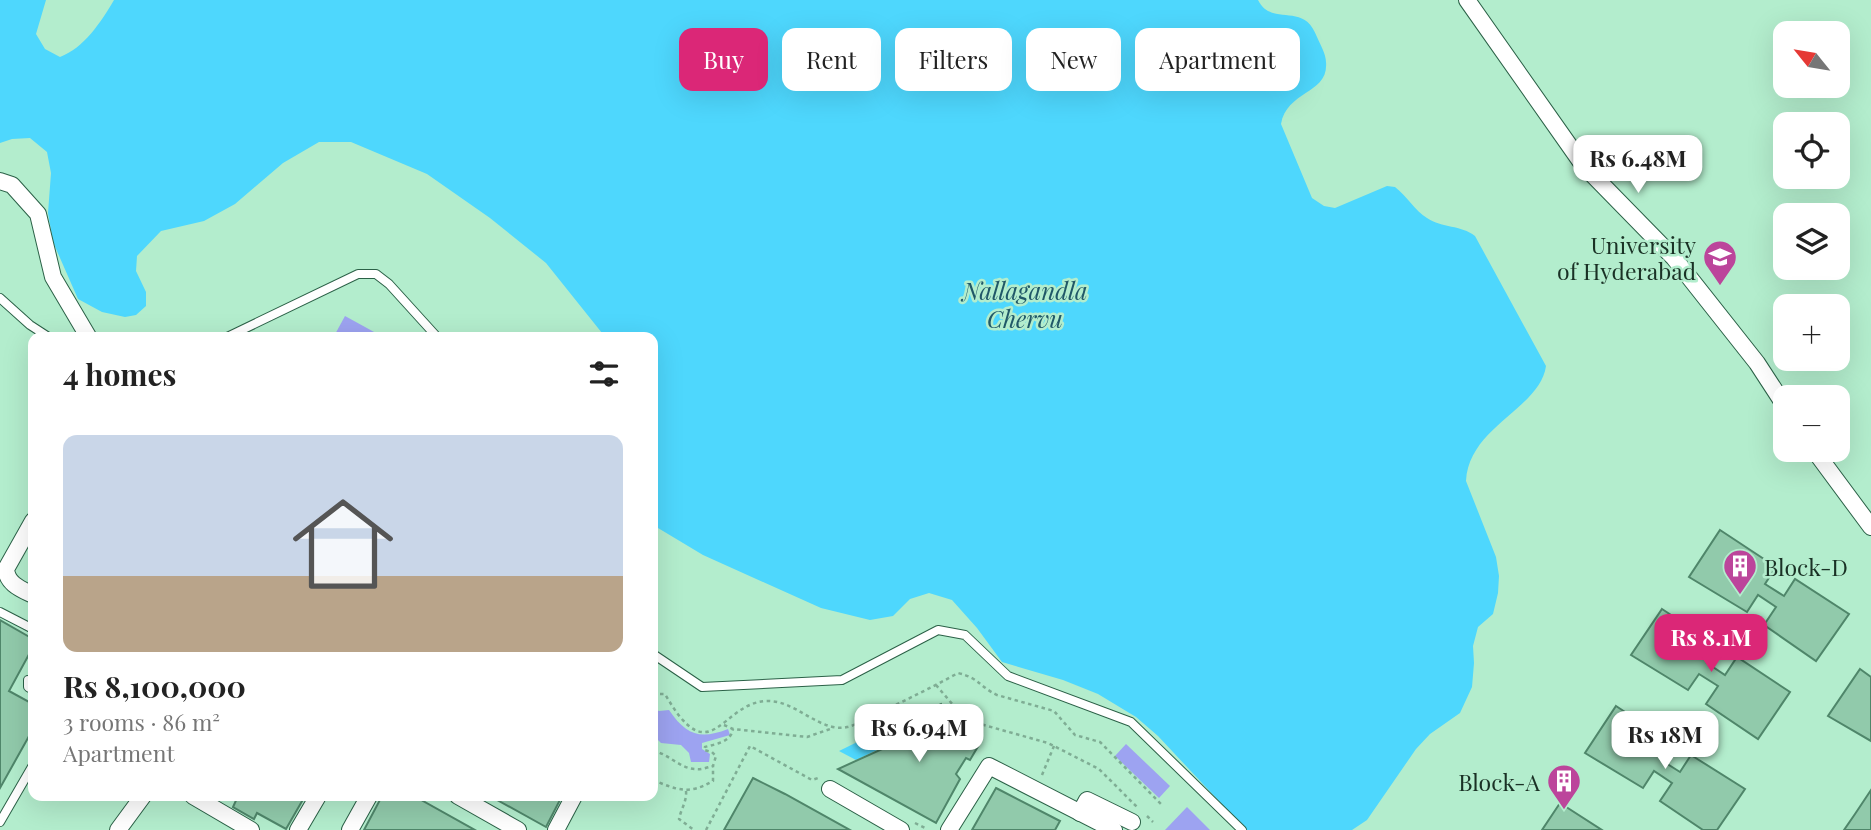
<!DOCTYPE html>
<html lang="en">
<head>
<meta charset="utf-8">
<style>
	:root { --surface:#fff; --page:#f6f6f6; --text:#222; --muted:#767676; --line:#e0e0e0; --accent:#db2777 }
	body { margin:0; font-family:"Playfair Display",serif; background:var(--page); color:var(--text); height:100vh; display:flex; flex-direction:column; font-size:26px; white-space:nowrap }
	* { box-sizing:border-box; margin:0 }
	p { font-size:23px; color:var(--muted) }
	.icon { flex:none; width:38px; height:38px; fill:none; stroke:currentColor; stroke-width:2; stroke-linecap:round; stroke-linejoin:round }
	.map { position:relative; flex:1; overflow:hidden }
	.side { position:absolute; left:28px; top:332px; width:630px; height:469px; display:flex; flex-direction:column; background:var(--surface); border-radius:14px; box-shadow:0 7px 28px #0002 }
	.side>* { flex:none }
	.top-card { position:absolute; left:679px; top:28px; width:665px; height:63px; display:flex; gap:14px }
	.needle { width:46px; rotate:300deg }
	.buttons { position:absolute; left:1773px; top:21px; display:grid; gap:14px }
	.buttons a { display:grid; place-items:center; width:77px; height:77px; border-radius:14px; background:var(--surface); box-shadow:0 7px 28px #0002; font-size:35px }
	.price { position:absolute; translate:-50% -60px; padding:0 16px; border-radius:14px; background:#fff; color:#222; font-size:23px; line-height:46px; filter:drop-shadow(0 2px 4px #0008) }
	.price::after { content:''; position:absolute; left:50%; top:42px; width:21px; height:16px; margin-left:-10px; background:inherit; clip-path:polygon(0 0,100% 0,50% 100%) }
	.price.selected { background:var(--accent); color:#fff }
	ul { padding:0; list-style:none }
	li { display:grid; align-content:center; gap:14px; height:371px; padding:0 35px }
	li+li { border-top:2px solid var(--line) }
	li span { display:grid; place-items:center; height:217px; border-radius:14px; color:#555 }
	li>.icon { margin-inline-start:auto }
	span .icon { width:126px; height:126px; fill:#fffc; stroke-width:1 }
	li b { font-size:30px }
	h2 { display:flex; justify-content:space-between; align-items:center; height:84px; padding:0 35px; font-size:30px }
	.pill { padding:0 24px; border-radius:14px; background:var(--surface); box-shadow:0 7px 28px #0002; font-size:24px; line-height:63px }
	.pill.selected { background:var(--accent); color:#fff }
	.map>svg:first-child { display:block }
</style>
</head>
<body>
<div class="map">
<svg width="1871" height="830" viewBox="0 0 1871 830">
	<rect width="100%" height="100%" fill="#b3edcd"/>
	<g fill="#9da3f1">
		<polygon points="345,316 385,338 333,338"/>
		<path d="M653 708 659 711 669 710C686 735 700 740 728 729L730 735 702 743V749L710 754 709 762H691L689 753 681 745 661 743 653 735Z"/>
		<polygon points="1126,744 1170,786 1159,798 1115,756"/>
		<polygon points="1187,807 1210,830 1165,830"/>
	</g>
	<g fill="#4ed7fd">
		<path d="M0 0H46L36 34 45 49 60 57C84 48 101 22 114 0H1258C1272 28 1304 0 1317 37 1320 44 1326 54 1326 62 1329 94 1287 90 1281 124L1312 198 1324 206 1335 208 1387 186 1395 187C1407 196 1415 211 1427 218 1442 228 1461 225 1475 236L1546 366C1540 409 1469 426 1466 481L1496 557 1499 576 1498 593 1493 614 1478 627 1473 646 1474 663 1472 687 1460 713 1430 734 1416 749 1367 820 1352 830H1246L1158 736 1136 717 1098 694 1063 680 1002 662 977 628 952 600 929 593 910 599 893 616 870 620 821 608 703 555 653 525V338H606L546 263 490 218 427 174 351 142H319L283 163 235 204 204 221 161 231 137 256 136 271 146 292V306L136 315 125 317 102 312 78 299 53 242 48 213 51 173 47 152 30 138 12 139 0 143Z"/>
		<polygon points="896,723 902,738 856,760 839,751"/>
	</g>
	<g fill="#91caab" stroke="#4f866a" stroke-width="2">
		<polygon points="1720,530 1776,567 1765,584 1784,596 1795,579 1849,614 1816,661 1764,625 1776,607 1758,595 1747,612 1689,577"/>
		<polygon points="1662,609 1718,646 1707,663 1725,675 1737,657 1790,692 1758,739 1706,704 1718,686 1699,674 1688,690 1631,655"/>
		<polygon points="0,620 33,639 33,647 9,691 33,704 33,729 0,788"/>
		<polygon points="1860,669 1871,677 1871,741 1828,716"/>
		<polygon points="941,704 947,719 962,726 959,731 980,743 970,760 966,758 956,774 960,779 936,823 838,769 911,736 904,721"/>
		<polygon points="1616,706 1672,743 1661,760 1680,772 1691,755 1745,789 1717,830 1703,830 1660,801 1672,783 1654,771 1643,788 1585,753"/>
		<polygon points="753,778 785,794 850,830 724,830"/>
		<polygon points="996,788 1060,821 1055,830 972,830"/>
		<polygon points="1871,790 1871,830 1844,830 1855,814"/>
		<polygon points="238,796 305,796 286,829 257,813 254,819 233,807"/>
		<polygon points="382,796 414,796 475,830 364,830"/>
		<polygon points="490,796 562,796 546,827"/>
		<polygon points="1560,803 1602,830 1542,830"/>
	</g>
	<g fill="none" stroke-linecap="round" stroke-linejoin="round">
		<g stroke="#2b6147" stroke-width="10">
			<g id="lane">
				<polyline points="0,298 30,325 50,338"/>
				<polyline points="225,338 358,274 376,274 389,284 438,338"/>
				<polyline points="0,612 33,629"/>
				<polyline points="653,654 702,687 842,680 938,630 965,635 1008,676 1131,722 1242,830"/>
				<polyline points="28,680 28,687 33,690"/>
				<polyline points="0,822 33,765"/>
			</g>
		</g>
		<g stroke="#2b6147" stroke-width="18">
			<g id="street">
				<polyline points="1467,0 1583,165 1674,258 1757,363 1785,406"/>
				<polyline points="0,181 12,185 38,214 53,277 89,338"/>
				<polyline points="1814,450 1871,527"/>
				<path d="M33 521 6 569C7 584 21 589 33 595"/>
				<polyline points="830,789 901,830"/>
				<polyline points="193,796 251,830"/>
				<polyline points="458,796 518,830"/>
				<polyline points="1080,813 1087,800 1132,822"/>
				<polyline points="118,830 143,796"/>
				<polyline points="298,830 318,796"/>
				<polyline points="350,830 369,796"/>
				<polyline points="556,830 574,796"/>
				<polyline points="949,830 989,766 1114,830"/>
			</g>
		</g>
		<g stroke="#7fad94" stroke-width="2.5" stroke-dasharray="3.5 3.5" stroke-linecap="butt">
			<polyline points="936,685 966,720 1048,743 1099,769 1137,807"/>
			<path d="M653 694H665C711 775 721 702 767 701 790 701 805 717 826 725 832 727 840 729 847 727 857 725 867 718 876 714 904 701 931 688 958 673 979 678 980 687 997 695L1054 711 1075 735 1100 742 1161 804"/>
			<polyline points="724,725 733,729 807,737 833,728"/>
			<path d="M653 751C668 753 680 769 696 769 701 770 708 767 713 766L716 756 712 752 704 750 705 747C716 744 731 742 733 729"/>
			<polyline points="1042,775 1054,746"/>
			<path d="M653 780C677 790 689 795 713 781V766"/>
			<path d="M686 791C687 801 681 809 679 819L694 830"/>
			<polyline points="1147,816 1153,822"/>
			<polyline points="915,823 927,829"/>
			<polyline points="706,830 750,746 812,780 818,778"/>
		</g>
		<use href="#lane" stroke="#fff" stroke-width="8"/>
		<use href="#street" stroke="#fff" stroke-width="16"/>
	</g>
	<defs>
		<g id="university-pin" transform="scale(1.75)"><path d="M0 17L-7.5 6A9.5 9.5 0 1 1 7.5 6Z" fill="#bc459b" stroke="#b3edcd"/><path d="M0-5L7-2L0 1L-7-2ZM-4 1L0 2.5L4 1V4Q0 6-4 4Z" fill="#fff"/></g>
		<g id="building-pin" transform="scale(1.75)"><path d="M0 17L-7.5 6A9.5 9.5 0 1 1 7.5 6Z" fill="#bc459b" stroke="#b3edcd"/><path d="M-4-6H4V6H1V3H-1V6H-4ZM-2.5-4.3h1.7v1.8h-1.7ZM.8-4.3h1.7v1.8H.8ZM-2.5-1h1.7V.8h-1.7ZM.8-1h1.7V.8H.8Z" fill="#fff"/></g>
	</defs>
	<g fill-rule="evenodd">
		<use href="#university-pin" x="1720" y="257"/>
		<use href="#building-pin" x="1740" y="566"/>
		<use href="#building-pin" x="1564" y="781"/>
	</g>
	<g text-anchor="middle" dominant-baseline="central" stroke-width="5" stroke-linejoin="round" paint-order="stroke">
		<g font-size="23" fill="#1a3125" stroke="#b3edcd" text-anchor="end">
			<text x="1696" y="244">University<tspan x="1696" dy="26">of Hyderabad</tspan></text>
			<text x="1764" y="566" text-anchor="start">Block-D</text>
			<text x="1540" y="781">Block-A</text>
		</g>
		<g font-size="24" font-style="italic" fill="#205868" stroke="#b3edcd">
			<text x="1025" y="290">Nallagandla<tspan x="1025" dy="28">Chervu</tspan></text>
		</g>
	</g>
</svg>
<div class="buttons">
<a><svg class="needle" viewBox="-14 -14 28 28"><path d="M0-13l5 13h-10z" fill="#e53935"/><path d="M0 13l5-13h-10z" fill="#767676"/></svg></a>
<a><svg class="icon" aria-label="locate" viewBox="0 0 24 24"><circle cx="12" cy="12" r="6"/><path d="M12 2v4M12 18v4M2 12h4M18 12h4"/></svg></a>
<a><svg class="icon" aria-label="layers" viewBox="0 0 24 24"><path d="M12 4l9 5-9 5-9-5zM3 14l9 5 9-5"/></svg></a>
<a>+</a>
<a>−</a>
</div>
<b class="price" style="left:1638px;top:195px">Rs 6.48M</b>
<b class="price selected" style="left:1711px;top:674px">Rs 8.1M</b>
<b class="price" style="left:919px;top:764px">Rs 6.94M</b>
<b class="price" style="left:1665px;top:771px">Rs 18M</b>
<div class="top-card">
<a class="pill selected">Buy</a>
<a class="pill">Rent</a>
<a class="pill">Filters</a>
<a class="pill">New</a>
<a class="pill">Apartment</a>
</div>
<section class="side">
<h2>4 homes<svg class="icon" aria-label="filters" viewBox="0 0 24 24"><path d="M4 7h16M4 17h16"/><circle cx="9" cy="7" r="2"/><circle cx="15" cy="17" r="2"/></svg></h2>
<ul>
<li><span style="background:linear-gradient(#c9d6e8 65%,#b9a48a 0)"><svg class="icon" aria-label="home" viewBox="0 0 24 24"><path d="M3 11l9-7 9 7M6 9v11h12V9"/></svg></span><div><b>Rs 8,100,000</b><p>3 rooms · 86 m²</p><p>Apartment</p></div></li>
</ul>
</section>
</div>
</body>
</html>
